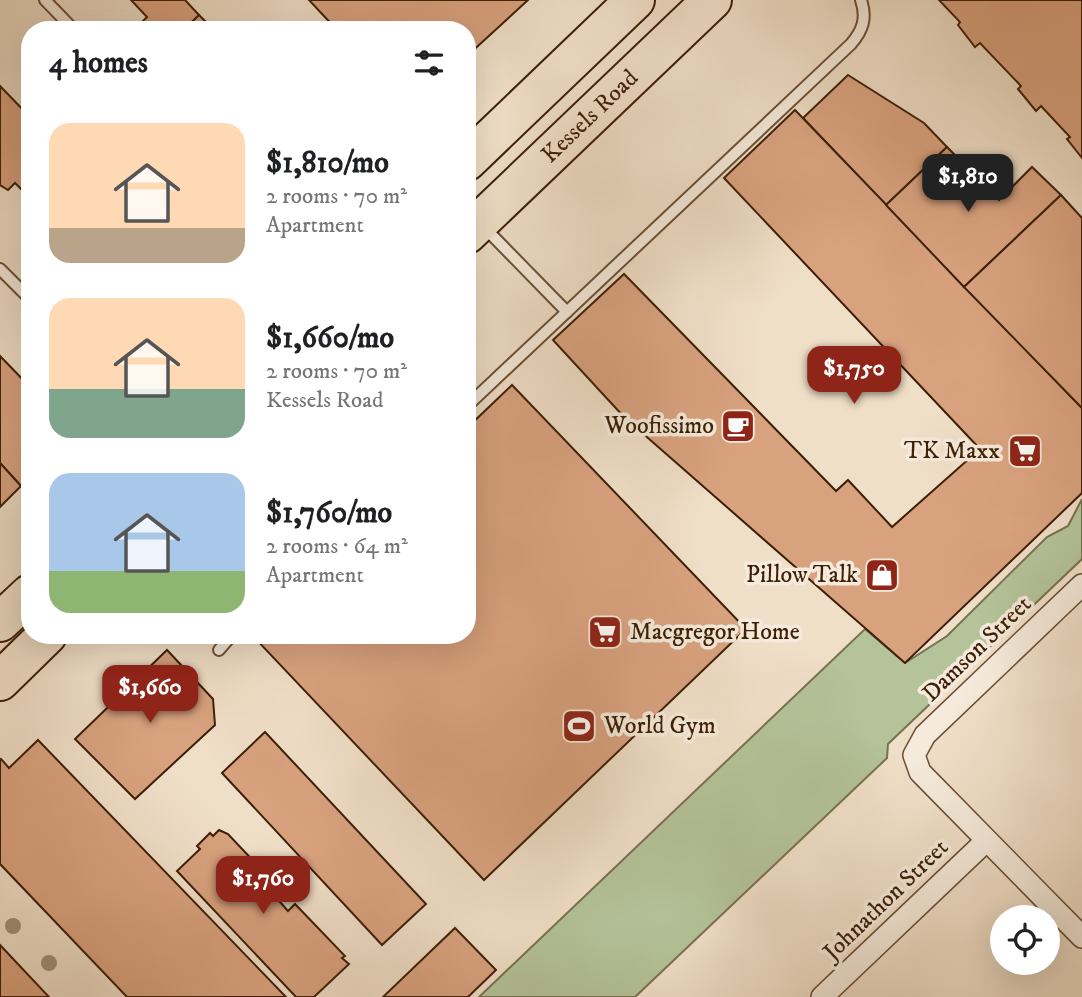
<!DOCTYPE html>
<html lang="en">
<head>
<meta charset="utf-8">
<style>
	:root { --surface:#fff; --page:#f6f6f6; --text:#202124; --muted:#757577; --accent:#8f2418 }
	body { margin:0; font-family:"IM FELL DW Pica",serif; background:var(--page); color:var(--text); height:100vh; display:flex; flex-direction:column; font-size:26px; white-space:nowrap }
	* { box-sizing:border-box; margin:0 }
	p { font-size:23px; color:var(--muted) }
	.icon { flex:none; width:38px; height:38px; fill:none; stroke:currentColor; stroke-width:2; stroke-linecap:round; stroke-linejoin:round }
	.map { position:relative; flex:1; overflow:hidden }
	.details { position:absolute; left:21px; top:21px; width:455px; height:623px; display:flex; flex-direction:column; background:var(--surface); border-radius:28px; box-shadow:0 7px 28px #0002 }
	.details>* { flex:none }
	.fabs { position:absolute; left:990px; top:905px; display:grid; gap:14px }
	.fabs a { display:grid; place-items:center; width:70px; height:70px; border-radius:50%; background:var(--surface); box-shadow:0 7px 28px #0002; font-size:35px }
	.price { position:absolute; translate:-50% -60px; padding:0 16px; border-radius:14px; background:var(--accent); color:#fff; font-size:23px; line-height:46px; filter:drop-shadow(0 2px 4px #0008) }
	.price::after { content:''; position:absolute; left:50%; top:42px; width:21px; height:16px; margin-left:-10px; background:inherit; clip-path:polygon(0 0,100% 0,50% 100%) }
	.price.selected { background:#222; color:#fff }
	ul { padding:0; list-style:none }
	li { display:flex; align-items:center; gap:21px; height:175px; padding:0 28px }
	li span { display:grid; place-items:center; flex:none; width:196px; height:140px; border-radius:21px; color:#555 }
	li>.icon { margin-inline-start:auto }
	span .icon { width:84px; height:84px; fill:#fffc; stroke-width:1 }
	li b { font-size:30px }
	h2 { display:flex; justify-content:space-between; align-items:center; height:84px; padding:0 28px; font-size:30px }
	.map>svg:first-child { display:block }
</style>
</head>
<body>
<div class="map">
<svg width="1082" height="997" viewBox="0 0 1082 997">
	<rect width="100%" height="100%" fill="#f0dfc8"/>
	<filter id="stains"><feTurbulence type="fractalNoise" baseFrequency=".00286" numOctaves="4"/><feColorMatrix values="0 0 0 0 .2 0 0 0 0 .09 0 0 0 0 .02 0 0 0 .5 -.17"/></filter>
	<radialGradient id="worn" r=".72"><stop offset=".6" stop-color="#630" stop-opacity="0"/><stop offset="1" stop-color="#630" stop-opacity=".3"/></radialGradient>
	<polygon fill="#b4c39a" stroke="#787150" stroke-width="2" points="1082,499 1082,559 888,744 887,758 635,997 479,997 865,629 905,663 947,636 1047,537 1068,526"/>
	<g fill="#d9a27f" stroke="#3d1f06" stroke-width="2">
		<polygon points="131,0 185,0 199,15 184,30 146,30 149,27 143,21 147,17"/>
		<polygon points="309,0 528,0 467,56 467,30 337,30"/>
		<polygon points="939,0 1082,0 1082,158 1067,139 1070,137 1041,106 1036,111 1018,89 1021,86 980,43 975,47 958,25 960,22"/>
		<polygon points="199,15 214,30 184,30"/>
		<polygon points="848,75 924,123 947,147 886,205 803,118"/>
		<polygon points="0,86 30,117 30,198 15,183 8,190 0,185"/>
		<polygon points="795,110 1082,408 1082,493 905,663 624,417 553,340 624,274 836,491 848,480 892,527 980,449 724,178"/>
		<polygon points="947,147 999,200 1032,167 1061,195 964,287 886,205"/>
		<polygon points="1061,195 1082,218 1082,408 964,287"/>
		<polygon points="0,356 30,387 30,478 21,486 0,463"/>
		<polygon points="512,385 746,629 484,880 252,635 467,635 467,428"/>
		<polygon points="0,463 21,486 0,507"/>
		<polygon points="167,650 213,699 215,725 135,799 75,739"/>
		<polygon points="265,732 426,904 382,945 222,773"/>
		<polygon points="38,740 286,997 127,997 0,864 0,760 1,759 9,768"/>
		<polygon points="219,830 228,834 277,886 271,892 288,911 295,904 345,956 342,958 349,964 314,997 296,997 177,871 200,849 197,846 210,833 213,836"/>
		<polygon points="455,928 496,970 468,997 383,997"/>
		<polygon points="0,945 49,997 0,997"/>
	</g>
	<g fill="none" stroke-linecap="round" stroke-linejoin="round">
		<g stroke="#6a4f36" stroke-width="14">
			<g id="lane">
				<polyline points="45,0 74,30"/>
				<polyline points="483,226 567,312"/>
				<polyline points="0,269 30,299"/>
				<path d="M467 406 851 44C863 30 867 18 861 0"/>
				<polyline points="219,650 232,635"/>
			</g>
		</g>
		<g stroke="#6a4f36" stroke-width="24">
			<g id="street">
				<polyline points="1082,585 925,735 914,755 920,772 1082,937"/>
				<polyline points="822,997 986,841"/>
			</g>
		</g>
		<g stroke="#3d1f06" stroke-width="42">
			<g id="highway">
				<polyline points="467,161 635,0"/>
				<path id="s1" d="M467 234 712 0"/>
				<polyline points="0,622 30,594"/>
				<polyline points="0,681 47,635"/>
			</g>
		</g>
		<use href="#lane" stroke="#f5eadb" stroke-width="10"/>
		<use href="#street" stroke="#f5eadb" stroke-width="21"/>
		<use href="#highway" stroke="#f0dfc8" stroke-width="38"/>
	</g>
	<g fill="#a19076">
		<circle cx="13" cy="926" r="8"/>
		<circle cx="49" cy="963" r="8"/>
	</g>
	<defs>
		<g id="cafe-square" transform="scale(1.75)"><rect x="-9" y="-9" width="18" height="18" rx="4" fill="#8f2418" stroke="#f5eadb"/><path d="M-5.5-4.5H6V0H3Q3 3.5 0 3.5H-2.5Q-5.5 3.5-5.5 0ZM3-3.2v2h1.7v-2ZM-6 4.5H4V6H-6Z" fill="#fff"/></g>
		<g id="supermarket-square" transform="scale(1.75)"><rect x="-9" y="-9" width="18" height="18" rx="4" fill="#8f2418" stroke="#f5eadb"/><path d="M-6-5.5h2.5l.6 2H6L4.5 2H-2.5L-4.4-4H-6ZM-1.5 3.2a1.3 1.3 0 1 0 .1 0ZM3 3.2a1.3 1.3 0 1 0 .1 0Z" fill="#fff"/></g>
		<g id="shop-square" transform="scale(1.75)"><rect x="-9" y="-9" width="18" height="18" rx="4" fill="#8f2418" stroke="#f5eadb"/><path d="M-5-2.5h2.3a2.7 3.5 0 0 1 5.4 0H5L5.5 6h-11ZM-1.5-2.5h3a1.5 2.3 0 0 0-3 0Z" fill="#fff"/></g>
		<g id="stadium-square" transform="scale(1.75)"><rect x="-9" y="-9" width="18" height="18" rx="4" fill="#8f2418" stroke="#f5eadb"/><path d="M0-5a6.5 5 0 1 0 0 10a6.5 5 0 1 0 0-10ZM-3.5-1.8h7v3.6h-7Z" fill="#fff"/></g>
	</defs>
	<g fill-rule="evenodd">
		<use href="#cafe-square" x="738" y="426"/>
		<use href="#supermarket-square" x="1025" y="451"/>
		<use href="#shop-square" x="882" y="575"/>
		<use href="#supermarket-square" x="605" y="632"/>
		<use href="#stadium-square" x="579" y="726"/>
	</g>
	<g text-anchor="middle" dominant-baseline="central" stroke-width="7" stroke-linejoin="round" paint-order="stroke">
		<g font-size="24" fill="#3d1f06" stroke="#f5eadb">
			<text stroke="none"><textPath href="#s1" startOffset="170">Kessels Road</textPath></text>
			<text transform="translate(977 649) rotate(-44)">Damson Street</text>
			<text transform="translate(886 900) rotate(-44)">Johnathon Street</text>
		</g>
		<g font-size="24" fill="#3d1f06" stroke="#f5eadb" text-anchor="end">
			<text x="714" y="426">Woofissimo</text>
			<text x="1000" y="451">TK Maxx</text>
			<text x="858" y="575">Pillow Talk</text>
			<text x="630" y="632" text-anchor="start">Macgregor Home</text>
			<text x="604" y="726" text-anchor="start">World Gym</text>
		</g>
	</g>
	<rect width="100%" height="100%" filter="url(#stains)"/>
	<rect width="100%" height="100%" fill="url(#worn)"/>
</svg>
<div class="fabs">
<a><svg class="icon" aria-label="locate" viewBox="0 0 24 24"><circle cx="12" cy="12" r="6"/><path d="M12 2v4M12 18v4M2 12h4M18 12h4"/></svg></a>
</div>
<b class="price selected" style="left:968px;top:214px">$1,810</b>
<b class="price" style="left:854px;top:406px">$1,750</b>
<b class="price" style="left:150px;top:725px">$1,660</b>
<b class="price" style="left:263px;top:916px">$1,760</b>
<section class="details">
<h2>4 homes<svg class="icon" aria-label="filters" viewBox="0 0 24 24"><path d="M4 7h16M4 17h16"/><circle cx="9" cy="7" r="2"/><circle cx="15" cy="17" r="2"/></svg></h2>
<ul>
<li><span style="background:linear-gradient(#ffd9b3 75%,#b9a48a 0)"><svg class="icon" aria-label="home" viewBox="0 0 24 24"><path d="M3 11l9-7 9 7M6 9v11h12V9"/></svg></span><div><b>$1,810/mo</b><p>2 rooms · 70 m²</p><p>Apartment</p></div></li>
<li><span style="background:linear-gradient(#ffd9b3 65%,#7fa58c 0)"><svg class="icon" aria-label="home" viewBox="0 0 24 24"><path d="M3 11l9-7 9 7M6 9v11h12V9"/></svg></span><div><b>$1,660/mo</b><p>2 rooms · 70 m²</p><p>Kessels Road</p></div></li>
<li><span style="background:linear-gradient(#a9c7e8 70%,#8fb573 0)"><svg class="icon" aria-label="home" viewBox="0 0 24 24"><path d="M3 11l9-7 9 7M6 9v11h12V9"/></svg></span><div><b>$1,760/mo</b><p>2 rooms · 64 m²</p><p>Apartment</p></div></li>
</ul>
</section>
</div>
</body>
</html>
